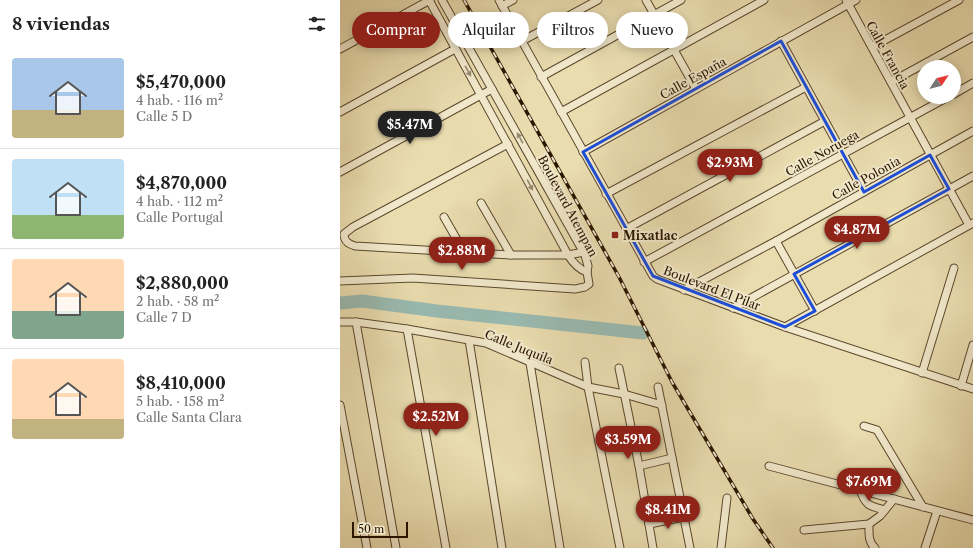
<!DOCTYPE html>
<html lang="es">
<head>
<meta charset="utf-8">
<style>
	:root { --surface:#fff; --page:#f2f2f2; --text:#222; --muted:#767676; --line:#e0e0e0; --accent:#8f2418 }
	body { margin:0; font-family:"Libre Caslon Text",serif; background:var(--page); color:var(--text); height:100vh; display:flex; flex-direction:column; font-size:15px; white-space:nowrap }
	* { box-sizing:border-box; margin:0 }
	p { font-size:13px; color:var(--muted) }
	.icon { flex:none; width:22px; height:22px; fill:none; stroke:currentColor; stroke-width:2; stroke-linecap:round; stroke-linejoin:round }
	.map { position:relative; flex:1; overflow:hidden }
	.details { display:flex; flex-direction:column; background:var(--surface); width:340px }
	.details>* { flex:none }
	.guide { position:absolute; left:12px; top:12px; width:380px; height:36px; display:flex; gap:8px }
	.needle { width:26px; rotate:54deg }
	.controls { position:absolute; left:577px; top:60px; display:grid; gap:8px }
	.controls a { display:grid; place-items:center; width:44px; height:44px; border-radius:50%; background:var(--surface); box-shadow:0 2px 10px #0003; font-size:20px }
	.scale { position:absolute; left:12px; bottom:10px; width:56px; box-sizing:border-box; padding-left:4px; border:2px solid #2c1600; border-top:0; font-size:11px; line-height:14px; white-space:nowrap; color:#2c1600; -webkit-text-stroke:3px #f1e8cb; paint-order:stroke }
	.price { position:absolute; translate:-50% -34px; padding:0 9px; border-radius:14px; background:var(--accent); color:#fff; font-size:13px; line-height:26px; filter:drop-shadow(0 1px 2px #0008) }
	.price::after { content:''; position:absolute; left:50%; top:24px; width:12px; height:9px; margin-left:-6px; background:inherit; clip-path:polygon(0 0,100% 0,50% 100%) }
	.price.selected { background:#222; color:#fff }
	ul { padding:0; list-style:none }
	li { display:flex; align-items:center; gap:12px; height:100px; padding:0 12px }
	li+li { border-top:1px solid var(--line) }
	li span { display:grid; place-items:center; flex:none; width:112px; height:80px; border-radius:4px; color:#555 }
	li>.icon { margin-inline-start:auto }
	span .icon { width:48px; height:48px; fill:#fffc; stroke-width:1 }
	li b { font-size:17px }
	h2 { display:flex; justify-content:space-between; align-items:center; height:48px; padding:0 12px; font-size:17px }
	.pill { padding:0 14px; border-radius:18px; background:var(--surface); box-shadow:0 2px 10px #0003; font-size:14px; line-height:36px }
	.pill.selected { background:var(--accent); color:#fff }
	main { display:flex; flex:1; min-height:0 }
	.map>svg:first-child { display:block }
</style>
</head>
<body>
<main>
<section class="details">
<h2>8 viviendas<svg class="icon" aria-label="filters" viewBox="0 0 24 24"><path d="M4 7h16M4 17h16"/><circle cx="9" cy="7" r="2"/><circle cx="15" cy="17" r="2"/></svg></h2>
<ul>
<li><span style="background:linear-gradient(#a9c7e8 65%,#c2b280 0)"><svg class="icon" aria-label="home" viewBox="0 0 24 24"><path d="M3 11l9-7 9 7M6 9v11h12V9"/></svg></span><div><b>$5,470,000</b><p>4 hab. · 116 m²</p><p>Calle 5 D</p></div></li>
<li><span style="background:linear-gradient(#bfe0f5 70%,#8fb573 0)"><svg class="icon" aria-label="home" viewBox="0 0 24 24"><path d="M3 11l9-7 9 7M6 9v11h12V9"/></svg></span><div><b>$4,870,000</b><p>4 hab. · 112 m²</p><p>Calle Portugal</p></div></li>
<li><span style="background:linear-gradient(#ffd9b3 65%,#7fa58c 0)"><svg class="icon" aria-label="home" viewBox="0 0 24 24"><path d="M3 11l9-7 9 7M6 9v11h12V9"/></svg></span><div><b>$2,880,000</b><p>2 hab. · 58 m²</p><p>Calle 7 D</p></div></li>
<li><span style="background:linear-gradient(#ffd9b3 75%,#c2b280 0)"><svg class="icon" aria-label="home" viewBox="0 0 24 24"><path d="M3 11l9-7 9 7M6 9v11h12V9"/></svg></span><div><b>$8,410,000</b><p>5 hab. · 158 m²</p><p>Calle Santa Clara</p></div></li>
</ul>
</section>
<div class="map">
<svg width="633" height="548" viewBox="0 0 633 548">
	<rect width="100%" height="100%" fill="#e9dcaf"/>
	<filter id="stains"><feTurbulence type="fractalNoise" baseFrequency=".005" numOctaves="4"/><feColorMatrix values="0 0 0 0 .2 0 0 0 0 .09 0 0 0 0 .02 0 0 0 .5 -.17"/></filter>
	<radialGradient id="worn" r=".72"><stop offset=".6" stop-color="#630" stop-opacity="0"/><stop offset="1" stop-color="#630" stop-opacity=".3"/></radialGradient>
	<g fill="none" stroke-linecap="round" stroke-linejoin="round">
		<polyline stroke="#99bab1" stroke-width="13" points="0,303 22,301 97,311 303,333"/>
		<g stroke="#5b482c" stroke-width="9">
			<g id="minor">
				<path d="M89 0 228 255C233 263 238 269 247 272"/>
				<polyline points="159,0 313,276 317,279 445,327 633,389"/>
				<polyline points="306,0 356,89"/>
				<polyline points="506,0 629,225"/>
				<polyline points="162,6 173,0"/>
				<polyline points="182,41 258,0"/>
				<polyline points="441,41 524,192"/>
				<polyline points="532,47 619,0"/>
				<polyline points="0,49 90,0"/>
				<polyline points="201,77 341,0"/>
				<polyline points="551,82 633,37"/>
				<polyline points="614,94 633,83"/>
				<polyline points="0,112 115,49"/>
				<polyline points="221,112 424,0"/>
				<path d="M168 144 13 227 4 234C4 241 8 244 15 246L171 255H228L244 252"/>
				<polyline points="243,152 516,0"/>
				<polyline points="0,172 152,89"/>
				<polyline points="266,194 466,87"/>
				<polyline points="141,203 171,255"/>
				<polyline points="104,217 124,252"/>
				<polyline points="286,229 485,121"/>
				<polyline points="436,241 475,311"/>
				<polyline points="304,262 608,97"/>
				<polyline points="0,281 73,278 235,289 245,287 249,284 247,272 248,266 245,255 102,0"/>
				<polyline points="344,290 436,241 633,131"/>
				<polyline points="393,308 633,176"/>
				<polyline points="0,322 16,322 67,329 146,343 248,387 284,394 322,405"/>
				<polyline points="16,322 56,548"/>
				<polyline points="445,327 633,223"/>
				<polyline points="67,329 106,548"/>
				<polyline points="129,340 162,548"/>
				<polyline points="245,362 248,387 280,548"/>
				<polyline points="190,363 220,548"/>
				<polyline points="279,368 299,466 313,548"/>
				<polyline points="582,373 614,268"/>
				<polyline points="621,386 633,345"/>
				<polyline points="318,387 350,548"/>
				<polyline points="0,405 27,548"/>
				<polyline points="524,426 537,430 583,507"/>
				<polyline points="299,466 332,458"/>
				<polyline points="429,466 633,520"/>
				<path d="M520 490C526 506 529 506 545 510"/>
				<polyline points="309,524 344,517"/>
				<path d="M529 524C529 533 528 542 535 548"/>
				<polyline points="464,530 529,524 540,516 554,499"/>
				<polyline points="381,548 387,498"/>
				<polyline points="585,548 597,511"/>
			</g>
		</g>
		<use href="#minor" stroke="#f1e8cb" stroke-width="7"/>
		<g stroke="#2c1600" stroke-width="3.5">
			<polyline id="rail" points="124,0 279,277 332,382 413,519 433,548"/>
		</g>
		<use href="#rail" stroke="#f1e8cb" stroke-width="2" stroke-dasharray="6" stroke-linecap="butt"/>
	</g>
	<defs><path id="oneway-solid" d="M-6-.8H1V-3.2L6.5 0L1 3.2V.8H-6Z"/></defs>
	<g fill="#988a70">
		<use href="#oneway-solid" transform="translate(128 71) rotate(61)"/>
		<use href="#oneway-solid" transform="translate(180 138) rotate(-119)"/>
		<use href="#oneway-solid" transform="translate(190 185) rotate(62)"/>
	</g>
	<path fill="none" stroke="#1d4ed8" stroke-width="3" stroke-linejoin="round" d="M441 41 524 192 590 155 609 189 454 274 475 311 445 327 313 276 243 152Z"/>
	<rect fill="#8f2418" stroke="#f1e8cb" stroke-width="1.5" x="271" y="231" width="8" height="8" rx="2"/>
	<g text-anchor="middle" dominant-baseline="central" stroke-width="4" stroke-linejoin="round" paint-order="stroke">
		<g font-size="12" fill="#2c1600" stroke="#f1e8cb">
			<text transform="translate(548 55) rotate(61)">Calle Francia</text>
			<text transform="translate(353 78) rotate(-29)">Calle España</text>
			<text transform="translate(482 153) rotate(-29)">Calle Noruega</text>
			<text transform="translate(526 178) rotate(-29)">Calle Polonia</text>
			<text transform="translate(228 206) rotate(62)">Boulevard Atempan</text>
			<text transform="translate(372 288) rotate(21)">Boulevard El Pilar</text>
			<text transform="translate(179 347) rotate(22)">Calle Juquila</text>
		</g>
		<g font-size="12" font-weight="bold" fill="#2c1600" stroke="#f1e8cb" text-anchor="start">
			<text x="283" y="235">Mixatlac</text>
		</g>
	</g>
	<rect width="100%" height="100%" filter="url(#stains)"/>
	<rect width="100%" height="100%" fill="url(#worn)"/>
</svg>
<div class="controls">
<a><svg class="needle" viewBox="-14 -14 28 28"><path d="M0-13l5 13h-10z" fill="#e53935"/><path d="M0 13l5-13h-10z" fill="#767676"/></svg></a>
</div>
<div class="scale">50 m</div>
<b class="price selected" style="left:70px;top:145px">$5.47M</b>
<b class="price" style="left:390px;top:183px">$2.93M</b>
<b class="price" style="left:517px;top:250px">$4.87M</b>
<b class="price" style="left:122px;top:271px">$2.88M</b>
<b class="price" style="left:96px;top:437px">$2.52M</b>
<b class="price" style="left:288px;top:460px">$3.59M</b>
<b class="price" style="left:529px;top:502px">$7.69M</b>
<b class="price" style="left:328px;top:530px">$8.41M</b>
<div class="guide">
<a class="pill selected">Comprar</a>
<a class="pill">Alquilar</a>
<a class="pill">Filtros</a>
<a class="pill">Nuevo</a>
</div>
</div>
</main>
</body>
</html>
